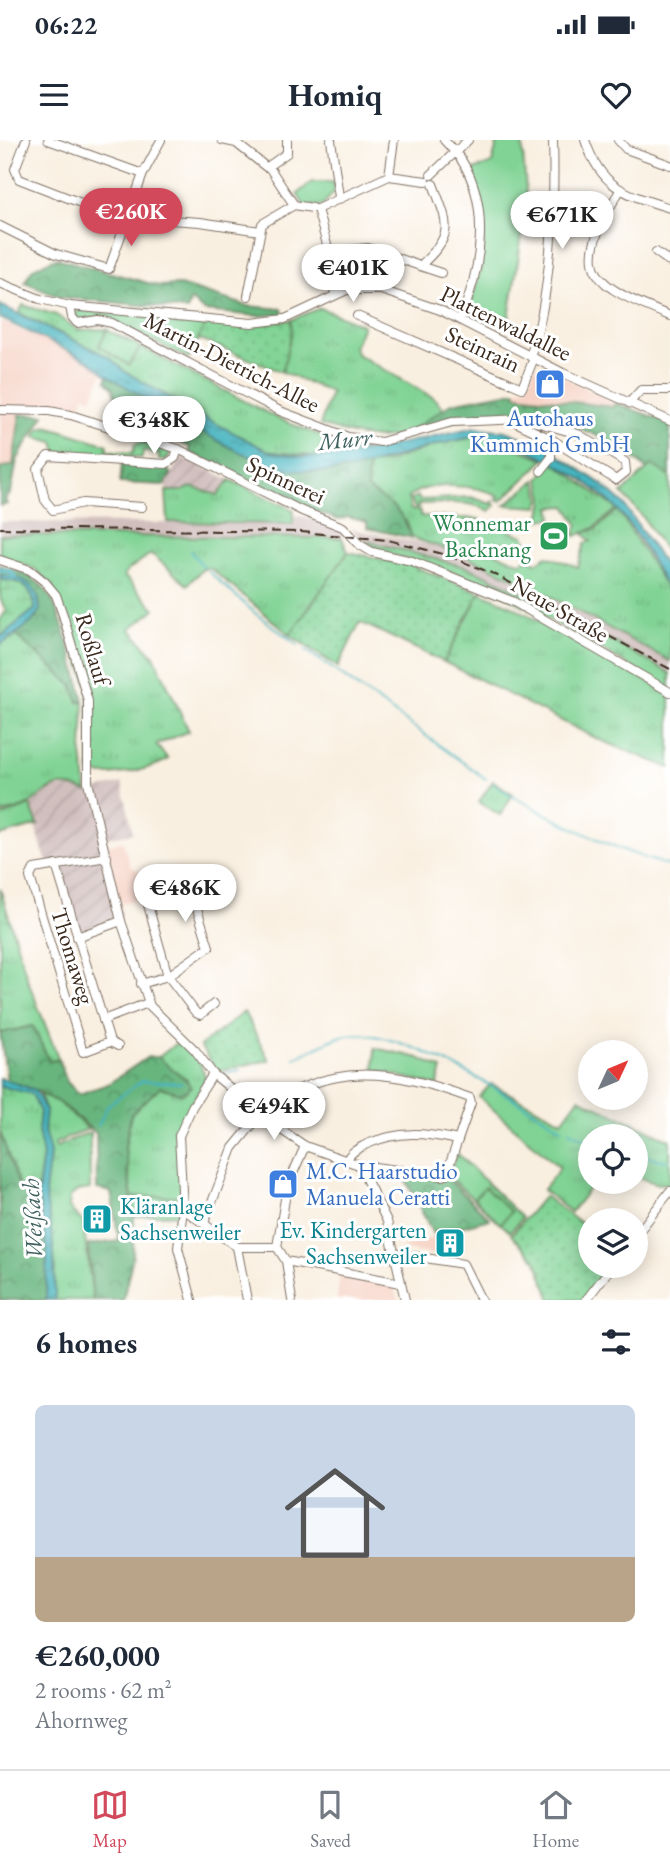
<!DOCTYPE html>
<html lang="en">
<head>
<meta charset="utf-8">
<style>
	:root { --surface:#fff; --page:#f2f2f3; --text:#1f2937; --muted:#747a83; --line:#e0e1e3; --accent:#d1495b }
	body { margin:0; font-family:"EB Garamond",serif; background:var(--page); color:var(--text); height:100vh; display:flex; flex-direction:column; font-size:26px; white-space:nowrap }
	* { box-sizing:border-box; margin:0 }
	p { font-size:23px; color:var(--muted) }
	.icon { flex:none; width:38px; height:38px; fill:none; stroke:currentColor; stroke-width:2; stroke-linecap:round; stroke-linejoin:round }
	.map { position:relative; height:1160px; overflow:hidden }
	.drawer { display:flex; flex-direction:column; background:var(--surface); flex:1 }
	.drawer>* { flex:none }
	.needle { width:46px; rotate:46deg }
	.tools { position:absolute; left:578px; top:900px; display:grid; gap:14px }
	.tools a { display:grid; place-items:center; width:70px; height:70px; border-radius:50%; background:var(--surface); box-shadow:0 4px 18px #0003; font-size:35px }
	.price { position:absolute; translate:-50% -60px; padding:0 16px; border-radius:24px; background:#fff; color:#222; font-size:23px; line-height:46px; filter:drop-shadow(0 2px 4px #0008) }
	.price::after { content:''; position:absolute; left:50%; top:42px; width:21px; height:16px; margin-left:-10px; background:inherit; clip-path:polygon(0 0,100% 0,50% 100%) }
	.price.current { background:var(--accent); color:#fff }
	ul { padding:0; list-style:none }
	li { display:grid; align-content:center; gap:14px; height:371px; padding:0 35px }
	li+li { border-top:2px solid var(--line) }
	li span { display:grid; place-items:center; height:217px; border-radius:10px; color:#555 }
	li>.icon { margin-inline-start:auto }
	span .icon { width:126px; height:126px; fill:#fffc; stroke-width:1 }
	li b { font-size:30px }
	h2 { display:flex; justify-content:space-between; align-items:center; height:84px; padding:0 35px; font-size:30px }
	.status { display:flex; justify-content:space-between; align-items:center; height:49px; padding:0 35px; background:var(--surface); direction:ltr }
	.status svg { height:19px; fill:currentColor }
	header { display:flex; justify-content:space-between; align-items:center; height:91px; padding:0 35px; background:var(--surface); font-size:32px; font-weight:700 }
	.tab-bar { display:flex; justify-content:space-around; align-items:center; height:98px; border-top:2px solid var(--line); background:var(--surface); font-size:19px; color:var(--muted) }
	.tab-bar a { display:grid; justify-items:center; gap:4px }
	.tab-bar .current { color:var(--accent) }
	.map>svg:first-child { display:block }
</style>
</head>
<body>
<div class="status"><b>06:22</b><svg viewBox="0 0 49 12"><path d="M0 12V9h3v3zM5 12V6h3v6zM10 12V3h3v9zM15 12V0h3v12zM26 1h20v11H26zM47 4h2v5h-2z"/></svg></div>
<header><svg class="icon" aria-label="menu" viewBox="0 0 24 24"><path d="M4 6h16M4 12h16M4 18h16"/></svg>Homiq<svg class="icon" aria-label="heart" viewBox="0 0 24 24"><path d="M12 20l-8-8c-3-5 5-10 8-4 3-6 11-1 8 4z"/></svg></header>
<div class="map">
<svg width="670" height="1160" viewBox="0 0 670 1160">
	<defs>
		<pattern id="industrial-furrows" width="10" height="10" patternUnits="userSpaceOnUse" patternTransform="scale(1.75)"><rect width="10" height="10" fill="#d1bfbe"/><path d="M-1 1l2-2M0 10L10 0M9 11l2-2" fill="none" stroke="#b4a4a3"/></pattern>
		<pattern id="grass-tufts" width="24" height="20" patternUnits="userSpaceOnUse" patternTransform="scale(1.75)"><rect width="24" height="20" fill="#80d394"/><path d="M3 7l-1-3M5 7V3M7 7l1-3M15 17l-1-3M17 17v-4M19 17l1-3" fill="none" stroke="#70b57f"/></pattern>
		<pattern id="forest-crowns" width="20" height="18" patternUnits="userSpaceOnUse" patternTransform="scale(1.75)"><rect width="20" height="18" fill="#68b57e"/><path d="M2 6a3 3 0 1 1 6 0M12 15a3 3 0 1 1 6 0" fill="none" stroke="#579367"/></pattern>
		<pattern id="wetland-marsh" width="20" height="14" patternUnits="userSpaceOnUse" patternTransform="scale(1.75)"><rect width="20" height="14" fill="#80d394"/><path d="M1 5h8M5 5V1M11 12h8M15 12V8" fill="none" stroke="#70b57f"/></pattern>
		<pattern id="garden-dots" width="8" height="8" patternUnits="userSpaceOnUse" patternTransform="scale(1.75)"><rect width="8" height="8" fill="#80d394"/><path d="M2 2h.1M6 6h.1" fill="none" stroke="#70b57f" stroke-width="1.8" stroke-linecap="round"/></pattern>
		<pattern id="water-ripples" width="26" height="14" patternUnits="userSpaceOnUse" patternTransform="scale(1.75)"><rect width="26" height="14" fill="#45b4bf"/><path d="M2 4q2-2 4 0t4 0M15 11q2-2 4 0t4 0" fill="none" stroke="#3b939b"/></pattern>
	</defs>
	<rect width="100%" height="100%" fill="#fff"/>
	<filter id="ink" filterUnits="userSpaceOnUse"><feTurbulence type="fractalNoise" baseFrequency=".0143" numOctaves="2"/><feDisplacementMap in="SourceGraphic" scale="14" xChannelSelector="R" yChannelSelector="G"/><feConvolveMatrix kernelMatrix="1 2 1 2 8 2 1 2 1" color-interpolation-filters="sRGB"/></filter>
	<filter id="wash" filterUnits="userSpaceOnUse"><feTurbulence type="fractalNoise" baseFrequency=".00686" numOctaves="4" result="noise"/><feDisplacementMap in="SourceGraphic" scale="28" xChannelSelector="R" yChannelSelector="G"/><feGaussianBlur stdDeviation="1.57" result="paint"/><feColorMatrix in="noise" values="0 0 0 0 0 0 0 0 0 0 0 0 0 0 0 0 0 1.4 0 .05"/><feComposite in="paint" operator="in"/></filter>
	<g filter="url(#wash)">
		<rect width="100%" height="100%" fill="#f9efe0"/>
		<g fill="#f6d2c4">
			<polygon points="0,181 28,194 31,192 89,221 103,232 92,258 85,255 78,273 57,267 20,266 20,292 13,325 0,328"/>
			<polygon points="535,227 545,228 615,263 613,267 517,255 515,251 528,246"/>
			<polygon points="123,701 130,726 141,732 147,756 120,764 107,705"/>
			<polygon points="454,1088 459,1115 457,1119 401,1109"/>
			<polygon points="340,1134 391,1144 399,1160 337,1160"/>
		</g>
		<g fill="url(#industrial-furrows)">
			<polygon points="180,316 294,370 293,384 167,362 166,345"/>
			<polygon points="122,643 133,693 105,698 122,777 79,794 59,729 46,720 35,686 38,684 30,665 53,648 70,647 87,652"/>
		</g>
		<g fill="#d1bfbe">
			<polygon points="296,375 334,384 343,391 342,398 0,395 0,382 295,384"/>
			<polygon points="351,389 445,408 500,431 670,521 670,533 522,452 470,428 362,399"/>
		</g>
		<g fill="url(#grass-tufts)" stroke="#5e7e59" stroke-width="2">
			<polygon points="23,165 56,175 78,190 107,189 99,206 129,225 141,207 275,277 331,300 329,308 345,312 348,304 367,310 323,317 264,311 124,231 109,217 19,173"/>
			<path d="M320 168 363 185 354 207 357 214 434 258 444 269C399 308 372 301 320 285L331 252 282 232 291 180Z"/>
			<polygon points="77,170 207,182 189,219 106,178 79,180 75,176"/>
			<polygon points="47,286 108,305 107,310 133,313 135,304 143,302 172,311 166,320 159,320 159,314 143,311 142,318 57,312 54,302 35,297 39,289"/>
			<path d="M475 297 495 300 545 319 501 361 496 359 499 356C477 345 425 340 408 358L411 370 421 371V376L479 379 478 383 498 387 500 382 511 385 510 391 524 396 529 404 523 409 516 403H497V414L522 423 526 418 536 423 547 416 578 427 585 403 591 401 583 393 596 389 618 370 670 454V521C585 477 505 425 412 398L407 382 367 349 368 325 390 321 439 304Z"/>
			<polygon points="553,322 617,369 594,388 576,396 574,396 578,384 566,366 551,367 553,378 540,380 544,359 539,338"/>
			<polygon points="230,340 294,370 293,384 168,382 166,351 182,351 191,347 218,355"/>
			<polygon points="536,340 541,359 538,367 505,365"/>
			<path d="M417 356 420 360 471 357 491 364 493 361 495 366 489 371C472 359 439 364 418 364L419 368H415L411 360Z"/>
			<path d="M0 395 342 398 348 412 290 495 210 428 203 429 187 445 153 415H149L128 430 124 436 155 469 130 489 154 516 189 591 156 605 168 619C156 629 101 641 90 631L88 547 52 445 35 429 0 416Z"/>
			<path d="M363 400 470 428 522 452 670 533V550C602 510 535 468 463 436 435 424 383 417 363 400Z"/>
			<polygon points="480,452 512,466 670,554 670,628 598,599 444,522"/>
			<path d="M16 495 74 547 78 562 84 561 82 614 87 652C54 638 52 649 27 665 19 670 8 671 0 674V505Z"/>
			<polygon points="493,641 513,654 500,675 479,662"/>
			<polygon points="30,665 38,685 0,696 0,677"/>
			<polygon points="0,748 28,841 59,920 49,921 33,887 0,893"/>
			<polygon points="179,901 199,921 206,938 179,986 181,1056 132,1057 125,1008 131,974 160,947 183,954 187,939 167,927 159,917"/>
			<polygon points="491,944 562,981 579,958 670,1000 670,1044 658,1044 635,1036 635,996 590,996 590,1041 595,1041 571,1072 543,1050 560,1028 479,957"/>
			<polygon points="0,946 33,954 40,972 38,991 43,1015 38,1047 21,1052 0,992"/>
			<polygon points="40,954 58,962 88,989 55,1003 56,1007 90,992 90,1049 77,1051 70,1057 69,1068 83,1082 93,1160 55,1160 54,1111 45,1052 50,1013 44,991 46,971"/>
			<polygon points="457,1013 522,1078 510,1092 448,1036"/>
		</g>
		<g fill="url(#forest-crowns)" stroke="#52704e" stroke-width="2">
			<polygon points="56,118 159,146 180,145 248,166 282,169 283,174 257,176 204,171 191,160 187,170 60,157 25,142 33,128"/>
			<path d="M108 236 260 321 322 332 368 325 367 349C390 363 404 372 412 398L367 388V382L347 377 339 380 302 367 189 312 190 307 149 291 153 280 116 259 113 248 106 240Z"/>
			<path d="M515 251 517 255 613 267 615 263 670 283V337L652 325 647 330C623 305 589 291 556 280L552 284C527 258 441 284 409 292L452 263Z"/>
			<polygon points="20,274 44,275 17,320 11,353 5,360 7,364 0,366 0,328 13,325"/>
			<polygon points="122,324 165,327 171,334 165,345 120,343"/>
			<path d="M0 425C17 431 35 436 47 452 61 470 78 536 84 561L78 562 74 547 16 495 37 477 17 436 0 435Z"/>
			<path d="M33 886 49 921 59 920 67 942 79 954 108 944 148 917H159C168 929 185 934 191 947L183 954 160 947 131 974 125 1008 134 1076 133 1116 123 1160H93L88 1105 119 1101 111 1052 97 1049 96 993 58 962 35 950 7 940 0 893Z"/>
			<polygon points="0,992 21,1052 38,1047 47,1111 46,1160 0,1160"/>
			<polygon points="403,1034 446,1037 490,1079 433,1094"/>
		</g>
		<path fill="url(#wetland-marsh)" stroke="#5e7e59" stroke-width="2" d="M0 440C20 440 33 447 35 469L0 497V480L6 471 0 458Z"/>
		<g fill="#80d394" stroke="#5e7e59" stroke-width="2">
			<polygon points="498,0 522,0 527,63 509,178 491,174 483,186 469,173 481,125 485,84 474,30 492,23"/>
			<polygon points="312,42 333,42 335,51 322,66 304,65 297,54"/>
			<polygon points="107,190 141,207 129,225 99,206"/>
			<polygon points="652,325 670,337 670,419 643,377 622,353"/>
			<polygon points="375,908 419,918 442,929 437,946 374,929"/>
			<polygon points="485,1047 511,1072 500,1084 474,1058"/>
		</g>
		<g fill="url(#garden-dots)" stroke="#5e7e59" stroke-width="2">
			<polygon points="291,180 292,192 282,232 198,199 207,182 252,186"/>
			<polygon points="348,412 410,425 480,452 444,522 360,482 338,527 290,495"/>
			<polygon points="244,872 269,920 217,931 200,906"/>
			<polygon points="180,1056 179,1074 134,1076 132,1057"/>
			<polygon points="544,1056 590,1090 590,1125 609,1125 584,1160 551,1160 536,1120 511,1095"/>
		</g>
		<g fill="url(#water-ripples)" stroke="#406f6e" stroke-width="2">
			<path d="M0 165 109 217 124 231 188 269 270 312 303 317 344 316 475 287 506 291 546 307 603 345 624 364 670 433V454C654 426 638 391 616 368 588 339 517 295 475 297 464 298 450 302 439 304 389 318 347 338 293 330 240 322 157 264 108 236L89 221 0 178Z"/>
			<path d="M0 435C23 435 40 446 40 470L31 483 0 505V497L35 469C34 447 20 439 0 440Z"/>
			<polygon points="0,938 35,950 46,971 44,991 50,1013 45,1052 54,1111 55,1160 46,1160 47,1111 38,1053 43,1015 38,991 40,972 32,954 0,946"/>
		</g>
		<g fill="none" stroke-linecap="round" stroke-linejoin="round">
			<g stroke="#45b4bf" stroke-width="2">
				<polyline points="190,411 204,427"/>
				<polyline points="209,432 255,473 298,505"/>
				<polyline points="306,510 339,533"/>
				<polyline points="340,534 486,639"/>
				<path d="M493 644C550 679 606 707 670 726"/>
				<path d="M295 918C311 911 327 900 343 896 394 881 519 962 563 989"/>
				<polyline points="222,934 241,930"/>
				<polyline points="98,986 108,965 142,941 181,943"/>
				<polyline points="569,991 590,1001"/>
				<polyline points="635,1014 667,1021"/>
			</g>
			<polyline stroke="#45b4bf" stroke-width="5" points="0,429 11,431 15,438"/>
		</g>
	</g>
	<g filter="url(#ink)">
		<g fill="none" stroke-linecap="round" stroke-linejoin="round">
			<g stroke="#7e6f62" stroke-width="10">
				<g id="minor">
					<polyline points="26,0 15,29 19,39 125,80"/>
					<polyline points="48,0 143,34"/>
					<polyline points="222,0 236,3 266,27"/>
					<polyline points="331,0 339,57"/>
					<path d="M444 0C450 7 457 13 462 21 491 67 481 132 460 179"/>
					<path d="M585 0C601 48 625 54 670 68"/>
					<polyline points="618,0 626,9 670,25"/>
					<polyline points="270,25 287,13 287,0"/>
					<polyline points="431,35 468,0"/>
					<polyline points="389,36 394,0"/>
					<path d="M619 52C569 134 592 144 670 176"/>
					<polyline points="294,65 312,68"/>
					<polyline points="126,77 200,82 260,91"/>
					<polyline points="0,86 56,114 109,129 143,34 161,0"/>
					<polyline points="329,112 317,69 389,36 426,41"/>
					<polyline points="656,112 670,122"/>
					<polyline points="420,126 441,133"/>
					<polyline points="0,143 40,159 70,166 252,183 285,179 347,150 381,150 440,170 563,233 670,281"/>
					<path d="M335 154 329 112 368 108 420 126C456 93 448 85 433 44"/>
					<polyline points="248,156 262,84 294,65 271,30"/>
					<polyline points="70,166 72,177 77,183 98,180 112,183 280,271 348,297 381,302 452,282 525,279 578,294 625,322 626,332 616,340 551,299 511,280"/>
					<polyline points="357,176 522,248 534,218"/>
					<path d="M530 216C551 163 555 58 553 0"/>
					<polyline points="629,263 641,250 670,250"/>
					<polyline points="0,270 49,271 71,275 178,309 302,371 343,387 360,405 372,412 412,421 514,462 670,552"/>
					<polyline points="541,331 551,318 551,299"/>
					<polyline points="142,367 83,363 53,370 45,360 38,329 48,316 166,324 175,318 178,309"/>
					<path d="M0 420 30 430 45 442 56 455 63 475 88 561V642L121 781 150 866 195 910 213 934 283 991 305 1006 359 1025 443 1036 446 1035 458 1000C424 993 400 990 367 1004 358 1009 351 1011 346 1021"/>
					<polyline points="107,717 34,729 30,737 83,912 110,902"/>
					<polyline points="56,725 110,902 118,906"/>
					<polyline points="146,758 168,836 196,873 200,875 214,864"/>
					<polyline points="77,797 121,781"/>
					<polyline points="141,844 168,836 209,807 193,756"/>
					<polyline points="103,880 148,863"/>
					<path d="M259 972C332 920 390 929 470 958L471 963 458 1000"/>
					<polyline points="359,1025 387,1081 405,1160"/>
					<polyline points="183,1069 237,1107 277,1107 286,1121 400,1143"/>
					<polyline points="204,1083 233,1008 261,974"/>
					<polyline points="635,1097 670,1051"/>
					<polyline points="237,1107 247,1160"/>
					<polyline points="277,1107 287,1047 305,1006"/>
					<polyline points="394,1113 463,1124 481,1160"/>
					<polyline points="286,1121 292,1160"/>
					<polyline points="192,1160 178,1108 183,1069 179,996 192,967 213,934"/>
					<polyline points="586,1160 613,1125"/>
				</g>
			</g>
			<use href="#minor" stroke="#fff" stroke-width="8"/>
			<polyline stroke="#3b2a1e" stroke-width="2" stroke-dasharray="10 5" stroke-linecap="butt" points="0,388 301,392 388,400 443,414 494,434 670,529"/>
		</g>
	</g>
	<defs>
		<g id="shop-square" transform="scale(1.575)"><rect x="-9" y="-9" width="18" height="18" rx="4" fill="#3f7fe0" stroke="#fff"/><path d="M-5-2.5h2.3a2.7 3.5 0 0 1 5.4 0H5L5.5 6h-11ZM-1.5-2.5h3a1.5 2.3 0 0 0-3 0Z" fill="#fff"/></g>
		<g id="stadium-square" transform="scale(1.575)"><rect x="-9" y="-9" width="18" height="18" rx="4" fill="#2e9e5b" stroke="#fff"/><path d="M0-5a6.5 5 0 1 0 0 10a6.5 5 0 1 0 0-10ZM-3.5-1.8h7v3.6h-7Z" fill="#fff"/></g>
		<g id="building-square" transform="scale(1.575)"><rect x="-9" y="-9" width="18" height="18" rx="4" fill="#0f9aa8" stroke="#fff"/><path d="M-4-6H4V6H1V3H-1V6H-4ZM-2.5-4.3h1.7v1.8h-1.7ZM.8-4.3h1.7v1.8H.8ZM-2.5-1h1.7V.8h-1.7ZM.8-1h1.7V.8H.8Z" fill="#fff"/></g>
	</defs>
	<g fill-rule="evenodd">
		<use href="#shop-square" x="550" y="244"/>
		<use href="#stadium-square" x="554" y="396"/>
		<use href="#shop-square" x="283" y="1044"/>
		<use href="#building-square" x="97" y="1079"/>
		<use href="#building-square" x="450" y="1103"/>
	</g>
	<g text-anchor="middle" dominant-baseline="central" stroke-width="6" stroke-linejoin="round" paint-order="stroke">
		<g font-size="23" fill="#3b2a1e" stroke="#fff">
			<text transform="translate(506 183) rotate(26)">Plattenwaldallee</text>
			<text transform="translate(483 209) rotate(25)">Steinrain</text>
			<text transform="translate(232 222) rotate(27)">Martin-Dietrich-Allee</text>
			<text transform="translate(286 340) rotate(25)">Spinnerei</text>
			<text transform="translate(560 469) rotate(30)">Neue Straße</text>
			<text transform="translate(93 509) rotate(74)">Roßlauf</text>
			<text transform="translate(73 816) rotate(73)">Thomaweg</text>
		</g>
		<g font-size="23" fill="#366cbe" stroke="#fff">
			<text x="550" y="278">Autohaus<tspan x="550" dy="26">Kummich GmbH</tspan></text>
			<text x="306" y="1031" text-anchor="start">M.C. Haarstudio<tspan x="306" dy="26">Manuela Ceratti</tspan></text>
		</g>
		<g font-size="23" fill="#27864d" stroke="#fff" text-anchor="end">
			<text x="531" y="383">Wonnemar<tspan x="531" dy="26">Backnang</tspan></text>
		</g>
		<g font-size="23" fill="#0d838f" stroke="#fff" text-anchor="start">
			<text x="120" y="1066">Kläranlage<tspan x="120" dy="26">Sachsenweiler</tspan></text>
			<text x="427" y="1090" text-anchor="end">Ev. Kindergarten<tspan x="427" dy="26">Sachsenweiler</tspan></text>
		</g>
		<g font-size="24" font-style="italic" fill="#3f615e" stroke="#fff">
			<text transform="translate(345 299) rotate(-6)">Murr</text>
			<text transform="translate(32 1079) rotate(-93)">Weißach</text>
		</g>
	</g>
</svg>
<div class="tools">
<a><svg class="needle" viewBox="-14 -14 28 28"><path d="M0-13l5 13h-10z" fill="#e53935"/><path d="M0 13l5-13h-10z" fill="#747a83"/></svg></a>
<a><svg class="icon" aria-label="locate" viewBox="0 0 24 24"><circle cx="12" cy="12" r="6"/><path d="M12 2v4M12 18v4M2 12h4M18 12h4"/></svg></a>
<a><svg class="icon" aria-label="layers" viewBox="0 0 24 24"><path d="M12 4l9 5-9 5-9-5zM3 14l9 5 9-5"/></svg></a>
</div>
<b class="price current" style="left:131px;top:108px">€260K</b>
<b class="price" style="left:562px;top:111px">€671K</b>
<b class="price" style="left:353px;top:164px">€401K</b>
<b class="price" style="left:154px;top:316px">€348K</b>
<b class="price" style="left:185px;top:784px">€486K</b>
<b class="price" style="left:274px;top:1002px">€494K</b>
</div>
<section class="drawer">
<h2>6 homes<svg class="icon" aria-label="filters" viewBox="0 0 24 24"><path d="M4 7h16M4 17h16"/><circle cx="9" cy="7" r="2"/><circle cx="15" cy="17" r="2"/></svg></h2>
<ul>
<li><span style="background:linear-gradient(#c9d6e8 70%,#b9a48a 0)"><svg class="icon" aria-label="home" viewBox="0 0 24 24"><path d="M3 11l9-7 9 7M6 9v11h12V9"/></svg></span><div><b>€260,000</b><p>2 rooms · 62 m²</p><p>Ahornweg</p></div></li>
</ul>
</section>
<nav class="tab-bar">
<a class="current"><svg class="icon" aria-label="map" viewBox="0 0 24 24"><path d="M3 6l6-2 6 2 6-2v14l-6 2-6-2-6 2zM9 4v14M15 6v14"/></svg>Map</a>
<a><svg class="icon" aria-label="saved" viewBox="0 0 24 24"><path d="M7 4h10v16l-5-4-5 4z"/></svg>Saved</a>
<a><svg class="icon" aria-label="home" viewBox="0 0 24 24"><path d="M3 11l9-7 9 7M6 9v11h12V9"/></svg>Home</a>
</nav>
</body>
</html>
